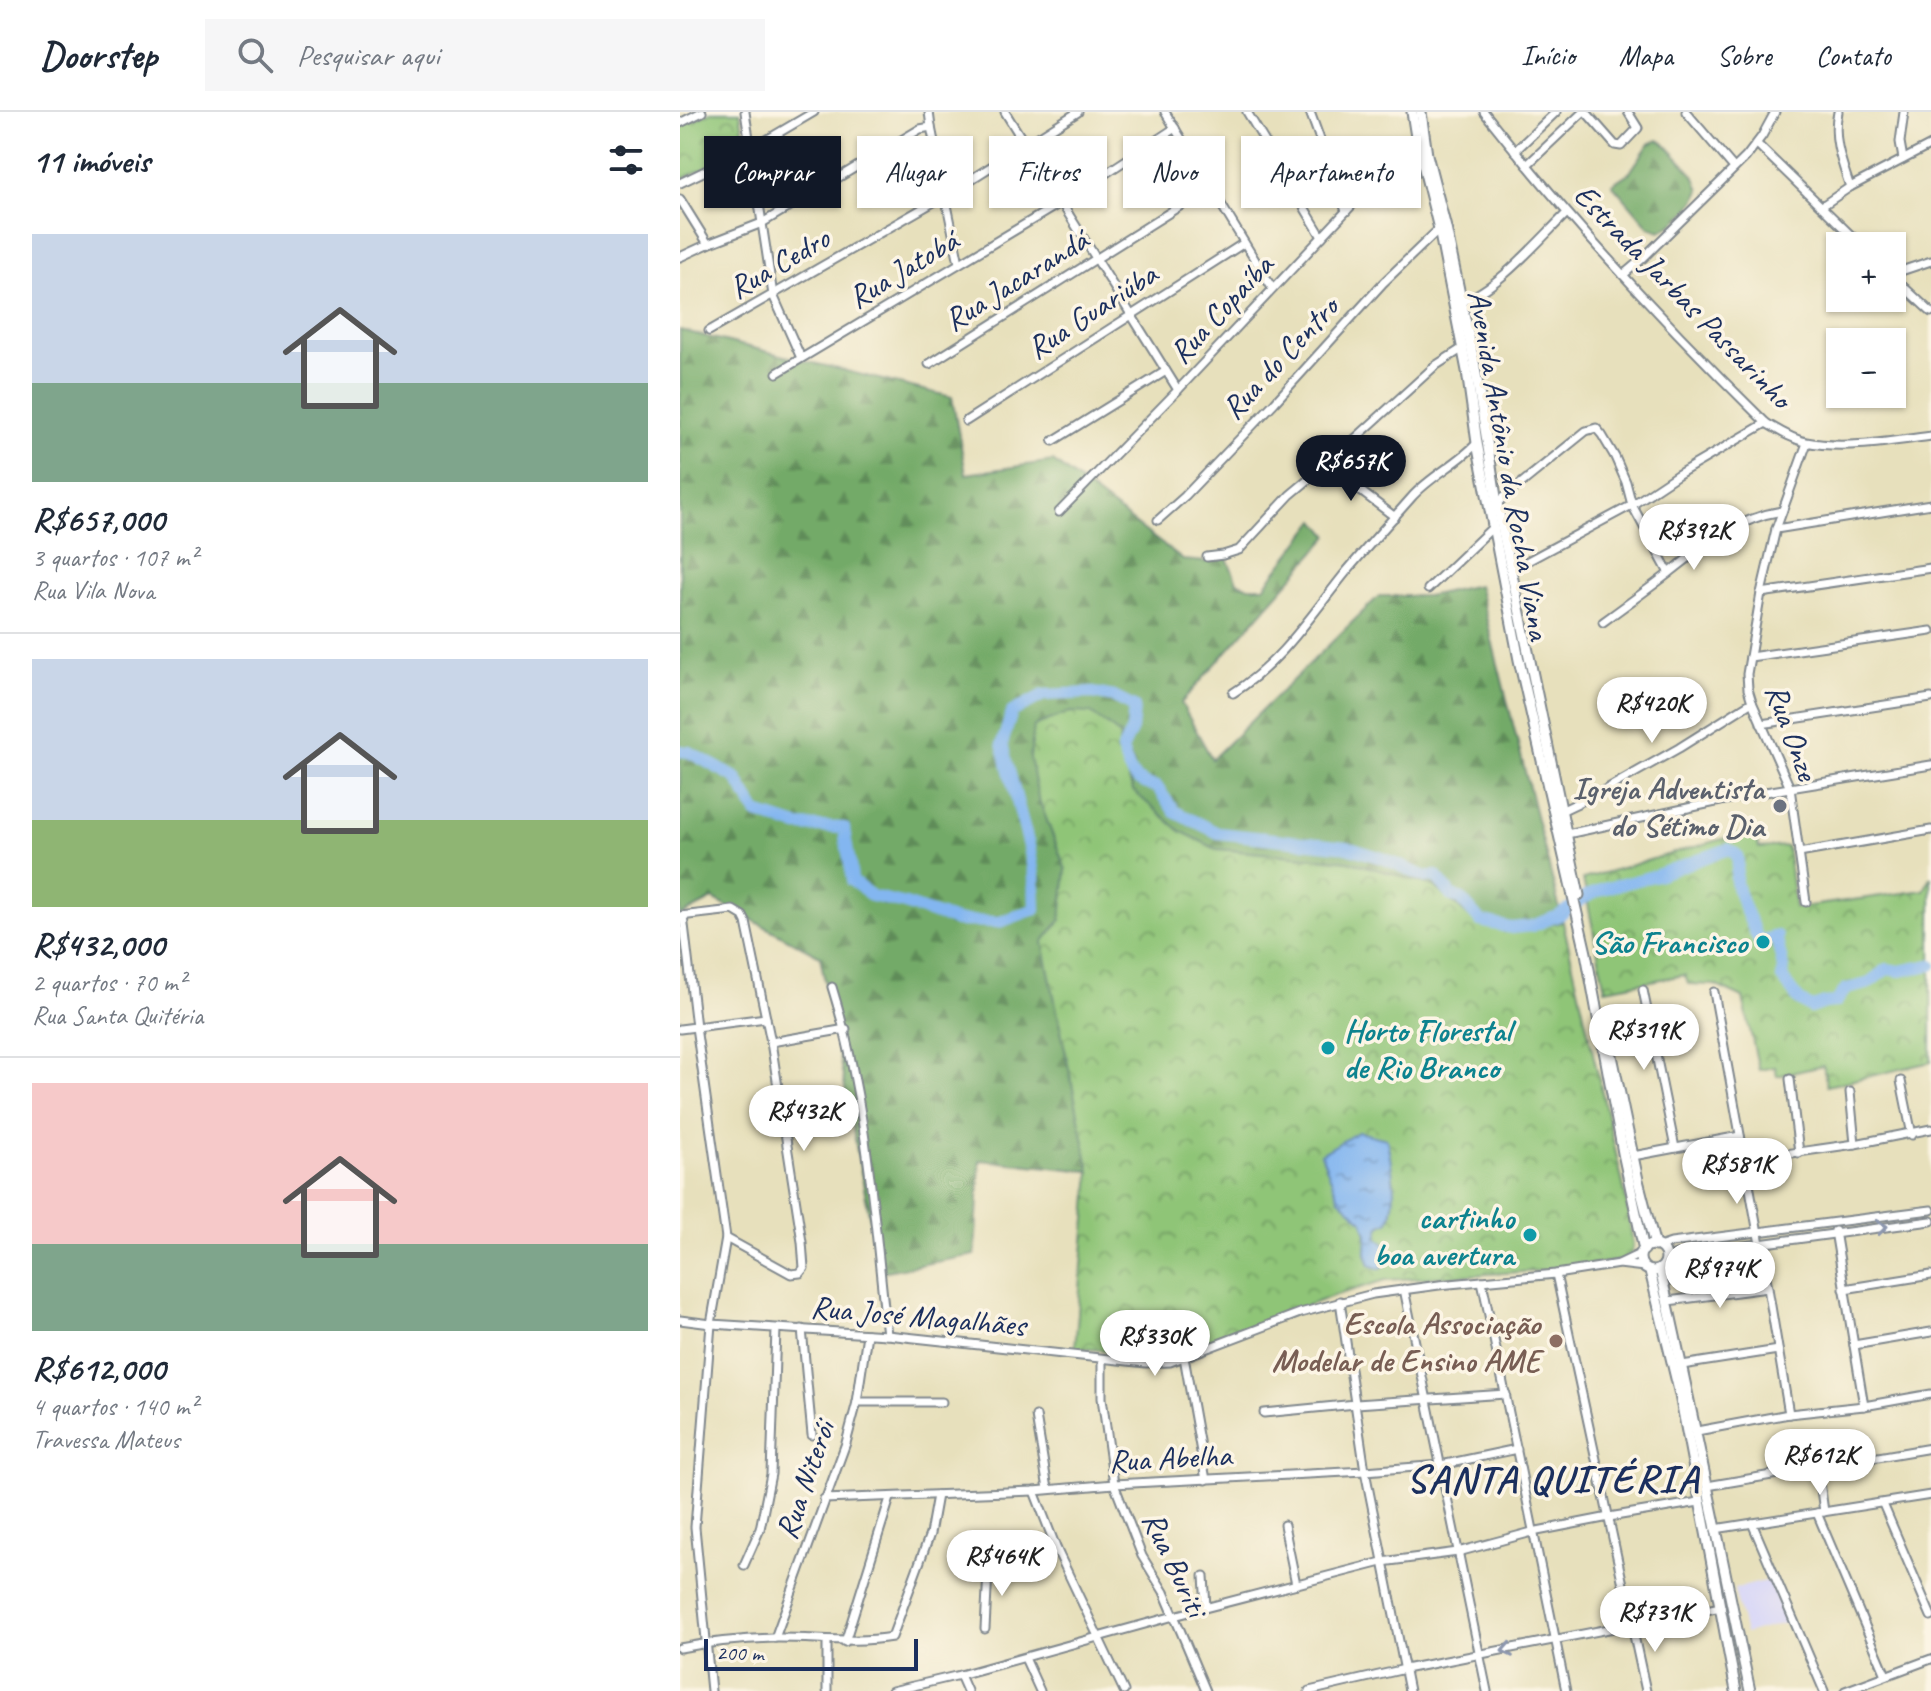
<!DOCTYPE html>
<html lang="pt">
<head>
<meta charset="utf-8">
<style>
	:root { --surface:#fff; --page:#f6f6f7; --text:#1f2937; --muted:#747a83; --line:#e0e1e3; --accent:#111827 }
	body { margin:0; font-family:Caveat,sans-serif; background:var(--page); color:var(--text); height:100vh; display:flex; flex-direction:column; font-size:30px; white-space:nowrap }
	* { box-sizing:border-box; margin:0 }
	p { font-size:26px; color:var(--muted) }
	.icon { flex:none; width:44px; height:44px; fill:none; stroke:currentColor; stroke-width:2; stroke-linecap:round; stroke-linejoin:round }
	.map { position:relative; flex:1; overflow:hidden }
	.sheet { display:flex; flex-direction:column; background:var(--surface); width:680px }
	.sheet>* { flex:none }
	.banner { position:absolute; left:24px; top:24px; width:760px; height:72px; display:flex; gap:16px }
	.fabs { position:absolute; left:1146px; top:120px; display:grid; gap:16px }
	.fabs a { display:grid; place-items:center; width:80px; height:80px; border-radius:0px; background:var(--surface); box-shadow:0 2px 6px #0004; font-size:40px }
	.scale { position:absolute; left:24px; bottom:20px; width:214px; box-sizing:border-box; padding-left:8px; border:4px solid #1b2f5e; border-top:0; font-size:22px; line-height:28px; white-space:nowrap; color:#1b2f5e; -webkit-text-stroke:6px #fcf5e5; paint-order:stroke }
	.price { position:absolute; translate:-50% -68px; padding:0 18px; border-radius:28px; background:#fff; color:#222; font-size:26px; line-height:52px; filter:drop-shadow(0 2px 4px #0008) }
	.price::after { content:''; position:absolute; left:50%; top:48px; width:24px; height:18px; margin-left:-12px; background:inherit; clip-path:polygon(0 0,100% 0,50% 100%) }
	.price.active { background:var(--accent); color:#fff }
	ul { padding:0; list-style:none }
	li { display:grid; align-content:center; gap:16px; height:424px; padding:0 32px }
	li+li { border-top:2px solid var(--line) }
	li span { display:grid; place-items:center; height:248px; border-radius:0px; color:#555 }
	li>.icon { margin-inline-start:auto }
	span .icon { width:144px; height:144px; fill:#fffc; stroke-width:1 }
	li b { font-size:34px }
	h2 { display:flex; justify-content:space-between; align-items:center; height:96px; padding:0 32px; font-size:34px }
	.pill { padding:0 28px; border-radius:0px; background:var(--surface); box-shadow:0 2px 6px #0004; font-size:28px; line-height:72px }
	.pill.active { background:var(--accent); color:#fff }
	header { display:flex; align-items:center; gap:48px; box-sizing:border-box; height:112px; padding:0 40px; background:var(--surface); border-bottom:2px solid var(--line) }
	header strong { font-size:38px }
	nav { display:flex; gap:44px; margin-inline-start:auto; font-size:28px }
	.search { width:560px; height:72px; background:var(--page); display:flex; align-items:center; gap:20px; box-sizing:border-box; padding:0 28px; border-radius:0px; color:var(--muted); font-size:30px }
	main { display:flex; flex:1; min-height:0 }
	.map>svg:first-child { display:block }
</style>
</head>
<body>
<header>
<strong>Doorstep</strong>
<div class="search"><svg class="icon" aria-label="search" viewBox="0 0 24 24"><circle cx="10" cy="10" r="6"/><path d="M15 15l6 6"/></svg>Pesquisar aqui</div>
<nav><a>Início</a><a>Mapa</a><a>Sobre</a><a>Contato</a></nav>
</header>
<main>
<section class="sheet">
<h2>11 imóveis<svg class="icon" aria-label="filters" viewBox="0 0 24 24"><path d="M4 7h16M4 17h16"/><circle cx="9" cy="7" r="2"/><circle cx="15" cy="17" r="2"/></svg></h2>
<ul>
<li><span style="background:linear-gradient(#c9d6e8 60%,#7fa58c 0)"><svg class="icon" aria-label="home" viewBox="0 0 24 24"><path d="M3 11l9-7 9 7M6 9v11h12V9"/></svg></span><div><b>R$657,000</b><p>3 quartos · 107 m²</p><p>Rua Vila Nova</p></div></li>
<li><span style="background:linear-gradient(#c9d6e8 65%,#8fb573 0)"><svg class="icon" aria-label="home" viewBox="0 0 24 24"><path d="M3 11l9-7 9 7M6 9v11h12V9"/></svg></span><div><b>R$432,000</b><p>2 quartos · 70 m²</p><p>Rua Santa Quitéria</p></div></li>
<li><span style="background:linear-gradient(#f6c9c9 65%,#7fa58c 0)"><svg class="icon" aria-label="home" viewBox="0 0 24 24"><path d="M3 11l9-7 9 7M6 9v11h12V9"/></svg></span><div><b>R$612,000</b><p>4 quartos · 140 m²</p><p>Travessa Mateus</p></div></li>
</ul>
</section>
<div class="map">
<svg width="1251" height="1579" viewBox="0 0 1251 1579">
	<defs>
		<pattern id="forest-firs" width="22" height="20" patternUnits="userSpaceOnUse" patternTransform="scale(2)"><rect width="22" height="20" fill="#73aa68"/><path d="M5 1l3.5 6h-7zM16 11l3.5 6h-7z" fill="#5e8b59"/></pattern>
		<pattern id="park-crowns" width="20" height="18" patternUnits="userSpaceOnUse" patternTransform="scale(2)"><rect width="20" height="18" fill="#8fc577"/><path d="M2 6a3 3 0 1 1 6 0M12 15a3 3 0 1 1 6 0" fill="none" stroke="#74a065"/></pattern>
		<pattern id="water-ripples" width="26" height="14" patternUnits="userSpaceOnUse" patternTransform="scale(2)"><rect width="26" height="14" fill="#83b6f0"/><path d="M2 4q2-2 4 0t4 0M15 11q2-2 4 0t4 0" fill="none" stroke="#6a94c6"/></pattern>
	</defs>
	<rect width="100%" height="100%" fill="#fcf5e5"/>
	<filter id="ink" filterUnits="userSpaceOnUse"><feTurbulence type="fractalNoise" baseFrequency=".0125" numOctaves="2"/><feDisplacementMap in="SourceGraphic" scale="16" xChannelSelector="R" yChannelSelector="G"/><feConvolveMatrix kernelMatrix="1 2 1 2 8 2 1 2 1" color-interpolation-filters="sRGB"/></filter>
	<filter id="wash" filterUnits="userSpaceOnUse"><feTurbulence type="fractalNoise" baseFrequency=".006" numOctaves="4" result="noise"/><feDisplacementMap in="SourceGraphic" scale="32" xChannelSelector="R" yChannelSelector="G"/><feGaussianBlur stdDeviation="1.8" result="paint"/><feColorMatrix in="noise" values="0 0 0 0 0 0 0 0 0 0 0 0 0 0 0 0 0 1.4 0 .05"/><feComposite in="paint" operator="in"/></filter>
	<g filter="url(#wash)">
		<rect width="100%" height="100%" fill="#e7e0bc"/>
		<polygon fill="#d8d7f8" points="1089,1468 1108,1510 1065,1522 1054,1477"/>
		<g fill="url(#forest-firs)" stroke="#476c63" stroke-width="2">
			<path d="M978 28 984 31 1014 63 1020 78C1014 96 997 111 980 119L969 115 932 72 950 60 969 32Z"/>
			<polygon points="0,218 272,285 286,362 373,349 503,448 527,450 547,446 557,470 569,475 584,475 636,408 649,424 501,591 532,647 699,484 747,484 798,473 883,810 831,820 799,813 754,774 668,749 536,737 500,719 453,679 440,623 358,685 386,758 381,808 363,830 410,1059 300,1048 295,1143 200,1160 140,844 33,787 0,804"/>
		</g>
		<g fill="url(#park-crowns)" stroke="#557a6a" stroke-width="2">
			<polygon points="31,0 60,0 66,36 0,68 0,15"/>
			<polygon points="390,600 411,601 440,623 438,641 453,679 500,719 536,737 668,749 754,774 799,813 831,820 883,810 945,1081 953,1133 952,1141 948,1148 858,1159 706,1168 653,1184 502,1240 478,1242 395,1236 410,1059 363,830 381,808 386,758 358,685 350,646 354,614"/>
			<polygon points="1074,718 1079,736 1107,734 1115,796 1244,778 1251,765 1251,950 1147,974 1143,954 1097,964 1095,955 1079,958 1063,886 1035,873 1008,872 1005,863 925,877 903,767"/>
		</g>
		<path fill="url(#water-ripples)" stroke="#4f72a7" stroke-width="2" d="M678 1020 707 1027C711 1054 719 1082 709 1109L700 1114 697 1125 711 1137C711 1148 709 1152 699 1157L690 1153 686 1141 687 1122 683 1109 659 1087 641 1042Z"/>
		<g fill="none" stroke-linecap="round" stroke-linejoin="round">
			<path stroke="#83b6f0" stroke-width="12" d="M0 639 9 640 56 666 77 701 117 714 164 716C166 735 171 750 172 769L192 784 225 792 276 809 320 810 355 797 354 763 349 734 322 632 332 600 363 583 413 581 434 585 454 595 452 617 442 638C450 661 451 670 477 675L494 699 538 721 667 735 705 747 745 765 756 764 772 784 780 786 800 809 831 816 852 814 880 803 904 786 923 777 977 763 1048 737 1057 743C1060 756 1055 759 1056 769 1057 783 1073 815 1079 829L1097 824C1097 838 1106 852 1102 866L1119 888 1131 896 1145 891 1156 890 1166 877 1187 872 1207 857 1220 859 1251 853"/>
		</g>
	</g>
	<g filter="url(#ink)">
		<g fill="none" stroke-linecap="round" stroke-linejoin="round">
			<g stroke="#81888d" stroke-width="11">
				<g id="minor">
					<polyline points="65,0 93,183 121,246"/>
					<polyline points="249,0 251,15 279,151"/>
					<polyline points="325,0 498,278"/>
					<polyline points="485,0 592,176"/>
					<polyline points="567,0 642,125"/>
					<polyline points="630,0 666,99"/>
					<path d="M804 0C891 110 986 213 1086 311 1098 318 1111 327 1126 330 1164 338 1213 329 1251 324"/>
					<polyline points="906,0 935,33 941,34 958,16 948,0"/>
					<polyline points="1006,0 1054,56"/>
					<path d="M1158 0C1152 26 1162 51 1170 75"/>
					<polyline points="0,11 22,0"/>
					<polyline points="1077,32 1182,134"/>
					<polyline points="835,39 876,0"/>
					<polyline points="1223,47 1220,30 1224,0"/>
					<polyline points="847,53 903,0"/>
					<polyline points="0,71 71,37 134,0"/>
					<polyline points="0,87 28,132"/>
					<polyline points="1142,94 1170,75 1251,33"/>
					<polyline points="0,145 28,132 82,111 240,17 251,15"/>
					<polyline points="1212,162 1251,149"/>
					<polyline points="943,163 962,147 1066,45 1082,24 1095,0"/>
					<polyline points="1212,164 1251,200"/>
					<path d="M782 189C817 178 859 128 887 101"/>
					<polyline points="29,219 266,83 398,0"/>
					<polyline points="249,252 530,75"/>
					<polyline points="97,261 382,90 495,16"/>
					<polyline points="286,309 564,131"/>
					<polyline points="373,329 486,259"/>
					<polyline points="646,353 715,405"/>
					<polyline points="817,391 906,319 916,316 922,323 935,345 946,370 952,393 989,461"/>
					<polyline points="379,400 498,278 736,25"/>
					<polyline points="478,408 505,384 595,290 703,171 759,117"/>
					<polyline points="1096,417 1251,392"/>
					<polyline points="527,445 543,443 559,438 610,383 646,353 755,254 783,236"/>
					<polyline points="831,458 952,393 997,363 1086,311"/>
					<polyline points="748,477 813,415"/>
					<polyline points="1081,481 1251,456"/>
					<path d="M923 510C945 494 967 478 988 462 1023 434 1057 406 1102 399"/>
					<polyline points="1070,545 1251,519"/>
					<path d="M553 581C600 552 632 502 666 460 687 435 709 411 731 386 750 364 778 352 797 331"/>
					<polyline points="1081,612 1251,586"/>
					<polyline points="883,698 921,680 999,636 1072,590"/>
					<polyline points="887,722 1073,682 1251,653"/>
					<polyline points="1119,741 1251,718"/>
					<polyline points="1126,790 1110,676 1072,590 1068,577 1067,562 1081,481 1096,417 1127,331"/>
					<polyline points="0,804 53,798 63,804 66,810 91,930 122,1130 124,1156 120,1161 111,1162 46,1126"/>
					<polyline points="3,804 16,915 46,1126 31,1212 15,1415 31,1579"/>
					<path d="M152 875C187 987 194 1107 207 1223"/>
					<polyline points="963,878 995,1036"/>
					<polyline points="1034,880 1088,1176 1109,1302"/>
					<polyline points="0,917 86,906"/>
					<polyline points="91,930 166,917"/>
					<polyline points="1110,967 1119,1041"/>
					<polyline points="1221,969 1232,1023"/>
					<polyline points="1170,980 1175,1032"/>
					<polyline points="953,1044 1060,1024"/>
					<polyline points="1063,1048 1175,1032 1251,1017"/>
					<polyline points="1155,1119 1184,1294"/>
					<polyline points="979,1135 991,1131 1251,1098"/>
					<polyline points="986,1147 996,1143 1251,1109"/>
					<polyline points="941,1151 962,1141"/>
					<polyline points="876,1162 966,1579"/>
					<path d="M802 1169C831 1306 857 1443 886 1579"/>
					<polyline points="724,1177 807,1579"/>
					<polyline points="1164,1177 1251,1163"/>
					<polyline points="660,1189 685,1359 729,1579"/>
					<polyline points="988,1189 1088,1176"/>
					<polyline points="0,1208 31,1212 207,1223 466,1251 490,1250 504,1245 620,1201 693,1182 759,1173 876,1162 939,1152 964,1155"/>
					<polyline points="122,1217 132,1323"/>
					<polyline points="1174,1233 1251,1220"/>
					<polyline points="504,1245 526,1368"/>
					<polyline points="422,1247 422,1286 434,1372 462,1444 484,1480 526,1579"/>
					<polyline points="1002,1253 1098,1238"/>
					<polyline points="177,1290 262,1290"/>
					<polyline points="584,1301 676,1292 826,1282"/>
					<polyline points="356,1304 368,1377"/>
					<polyline points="1017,1319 1109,1302 1184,1294 1251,1282"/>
					<polyline points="1138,1355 1144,1400"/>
					<polyline points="1027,1374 1251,1336"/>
					<polyline points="354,1379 377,1438 444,1579"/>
					<polyline points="144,1387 354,1379 434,1372 685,1359 761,1353 837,1337"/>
					<polyline points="1203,1392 1251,1504"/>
					<polyline points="1137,1401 1206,1563"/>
					<polyline points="1072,1411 1144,1579"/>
					<polyline points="604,1413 616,1472"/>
					<polyline points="1035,1417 1251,1383"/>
					<polyline points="64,1453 80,1417 91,1362 96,1217"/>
					<polyline points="524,1464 526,1495"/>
					<polyline points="305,1517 308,1459 309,1451 313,1447 377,1438"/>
					<polyline points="95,1526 166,1331 177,1290 187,1222"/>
					<polyline points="165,1530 210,1386"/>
					<path d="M0 1536C31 1530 62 1527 93 1526 133 1525 172 1532 212 1525L250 1422 257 1383"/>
					<polyline points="345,1546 360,1579"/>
					<polyline points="280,1563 287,1579"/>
					<polyline points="147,1579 147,1529"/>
					<polyline points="212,1579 280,1563 494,1504 702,1450 778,1440 852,1420 929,1405 1019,1390"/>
					<polyline points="629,1579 725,1557 1041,1495"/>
					<polyline points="1165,1579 1251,1547"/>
				</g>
			</g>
			<g stroke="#81888d" stroke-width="13">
				<g id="major">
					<polyline points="732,0 736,25 759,117 787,259 797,331 839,548 906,841 943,1041 964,1138"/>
					<polyline points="741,0 747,43 766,116 794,249 817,391 831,458 899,783"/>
					<polyline points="926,915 958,1068 975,1134"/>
					<circle cx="973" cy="1146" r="13"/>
					<path d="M980 1157C1012 1297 1040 1438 1070 1579"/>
					<polyline points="970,1159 1000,1283 1056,1579"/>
				</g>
			</g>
			<use href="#minor" stroke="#fff" stroke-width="7"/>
			<use href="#major" stroke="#fff" stroke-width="9"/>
		</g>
		<defs><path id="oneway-chevron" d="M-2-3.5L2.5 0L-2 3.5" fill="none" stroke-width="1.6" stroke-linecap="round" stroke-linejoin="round" transform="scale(2)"/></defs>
		<g stroke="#8d97ae">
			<use href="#oneway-chevron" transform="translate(1202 1115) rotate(-7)"/>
			<use href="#oneway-chevron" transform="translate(827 1538) rotate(169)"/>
		</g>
	</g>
	<circle fill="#6b7280" stroke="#fcf5e5" stroke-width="3" cx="1100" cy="694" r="8"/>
	<g fill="#0f9aa8" stroke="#fcf5e5" stroke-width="3">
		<circle cx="1083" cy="830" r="8"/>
		<circle cx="648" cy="936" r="8"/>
		<circle cx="850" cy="1123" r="8"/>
	</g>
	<circle fill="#8d6e63" stroke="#fcf5e5" stroke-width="3" cx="876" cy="1229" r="8"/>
	<g text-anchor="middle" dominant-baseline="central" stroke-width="7" stroke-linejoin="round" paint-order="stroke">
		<g font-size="32" fill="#1b2f5e" stroke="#fcf5e5">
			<text transform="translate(99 151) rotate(-30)">Rua Cedro</text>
			<text transform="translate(223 157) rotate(-31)">Rua Jatobá</text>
			<text transform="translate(336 168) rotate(-32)">Rua Jacarandá</text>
			<text transform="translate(1003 184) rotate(46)">Estrada Jarbas Passarinho</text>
			<text transform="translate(541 197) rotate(-47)">Rua Copaíba</text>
			<text transform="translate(412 199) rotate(-33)">Rua Guariúba</text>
			<text transform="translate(600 246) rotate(-47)">Rua do Centro</text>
			<text transform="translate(829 353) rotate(80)">Avenida Antônio da Rocha Viana</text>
			<text transform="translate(1112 620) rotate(70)">Rua Onze</text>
			<text transform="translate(238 1204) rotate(5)">Rua José Magalhães</text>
			<text transform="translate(490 1346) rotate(-3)">Rua Abelha</text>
			<text transform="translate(125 1368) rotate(-71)">Rua Niterói</text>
			<text transform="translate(495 1452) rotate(65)">Rua Buriti</text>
		</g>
		<g font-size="32" font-weight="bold" fill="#5b616d" stroke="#fcf5e5" text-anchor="end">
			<text x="1084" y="676">Igreja Adventista<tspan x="1084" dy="37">do Sétimo Dia</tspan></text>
		</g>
		<g font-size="32" font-weight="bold" fill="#0d838f" stroke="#fcf5e5" text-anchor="end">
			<text x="1067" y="830">São Francisco</text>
			<text x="664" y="918" text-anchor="start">Horto Florestal<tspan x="664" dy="37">de Rio Branco</tspan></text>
			<text x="834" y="1105">cartinho<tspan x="834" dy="37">boa avertura</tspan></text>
		</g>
		<g font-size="32" font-weight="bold" fill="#785e54" stroke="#fcf5e5" text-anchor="end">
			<text x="860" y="1211">Escola Associação<tspan x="860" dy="37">Modelar de Ensino AME</tspan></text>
		</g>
		<g font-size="40" font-weight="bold" letter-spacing="2" fill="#1b2f5e" stroke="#fcf5e5">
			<text x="873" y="1367">SANTA QUITÉRIA</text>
		</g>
	</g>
</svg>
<div class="fabs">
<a>+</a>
<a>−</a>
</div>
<div class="scale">200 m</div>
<b class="price active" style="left:671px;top:391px">R$657K</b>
<b class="price" style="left:1014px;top:460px">R$392K</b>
<b class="price" style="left:972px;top:633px">R$420K</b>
<b class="price" style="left:964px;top:960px">R$319K</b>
<b class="price" style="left:124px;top:1041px">R$432K</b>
<b class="price" style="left:1057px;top:1094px">R$581K</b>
<b class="price" style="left:1040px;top:1198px">R$974K</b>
<b class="price" style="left:475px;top:1266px">R$330K</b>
<b class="price" style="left:1140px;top:1385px">R$612K</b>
<b class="price" style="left:322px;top:1486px">R$464K</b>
<b class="price" style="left:975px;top:1542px">R$731K</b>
<div class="banner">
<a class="pill active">Comprar</a>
<a class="pill">Alugar</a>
<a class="pill">Filtros</a>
<a class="pill">Novo</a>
<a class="pill">Apartamento</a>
</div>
</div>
</main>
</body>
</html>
